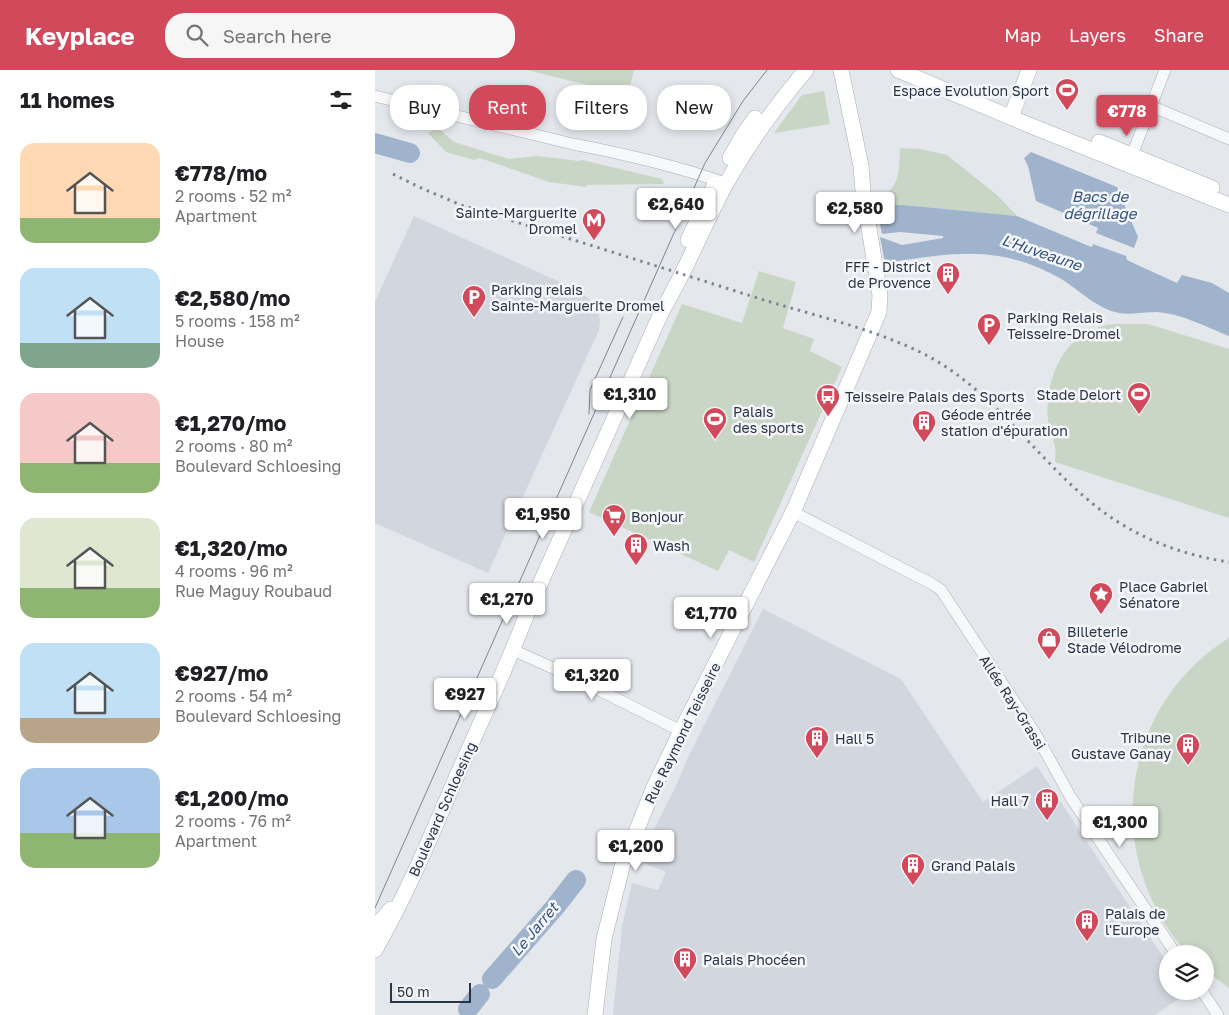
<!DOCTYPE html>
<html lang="en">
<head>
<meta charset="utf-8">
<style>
	:root { --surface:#fff; --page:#f6f6f6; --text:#202124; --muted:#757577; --accent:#d1495b }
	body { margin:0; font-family:"Golos Text",sans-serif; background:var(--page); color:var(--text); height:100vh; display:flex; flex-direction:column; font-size:19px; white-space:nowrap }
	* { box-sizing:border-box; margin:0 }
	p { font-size:16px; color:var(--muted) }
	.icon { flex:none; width:28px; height:28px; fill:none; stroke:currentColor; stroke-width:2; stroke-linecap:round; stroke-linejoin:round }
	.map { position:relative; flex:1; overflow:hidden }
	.details { display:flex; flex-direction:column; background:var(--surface); width:375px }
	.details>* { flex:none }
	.guide { position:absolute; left:15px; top:15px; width:475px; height:45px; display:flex; gap:10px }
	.buttons { position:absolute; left:784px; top:875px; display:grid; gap:10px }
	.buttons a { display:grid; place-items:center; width:55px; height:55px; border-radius:50%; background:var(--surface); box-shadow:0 2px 8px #0003; font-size:25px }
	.scale { position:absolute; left:15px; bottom:12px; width:81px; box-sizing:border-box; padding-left:5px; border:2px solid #2b3445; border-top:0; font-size:14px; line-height:18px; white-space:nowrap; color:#2b3445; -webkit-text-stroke:4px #f4f6f9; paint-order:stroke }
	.price { position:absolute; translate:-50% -42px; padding:0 11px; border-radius:5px; background:#fff; color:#222; font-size:16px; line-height:32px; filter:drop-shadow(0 1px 2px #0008) }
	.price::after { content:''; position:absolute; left:50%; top:30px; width:15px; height:11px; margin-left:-8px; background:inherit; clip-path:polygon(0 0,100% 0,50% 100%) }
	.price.active { background:var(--accent); color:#fff }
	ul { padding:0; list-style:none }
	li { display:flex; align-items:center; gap:15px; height:125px; padding:0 20px }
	li span { display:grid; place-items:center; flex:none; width:140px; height:100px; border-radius:15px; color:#555 }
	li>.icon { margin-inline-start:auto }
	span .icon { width:60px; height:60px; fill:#fffc; stroke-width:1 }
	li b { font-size:21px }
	h2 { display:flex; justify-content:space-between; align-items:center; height:60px; padding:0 20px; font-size:21px }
	.pill { padding:0 18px; border-radius:20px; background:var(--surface); box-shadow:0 2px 8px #0003; font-size:18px; line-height:45px }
	.pill.active { background:var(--accent); color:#fff }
	header { display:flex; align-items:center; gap:30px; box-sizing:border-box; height:70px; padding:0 25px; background:var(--accent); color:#fff }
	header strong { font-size:24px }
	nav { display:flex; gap:28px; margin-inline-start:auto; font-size:18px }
	.search { width:350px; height:45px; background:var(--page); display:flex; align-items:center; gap:12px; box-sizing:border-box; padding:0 18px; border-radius:20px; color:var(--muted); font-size:19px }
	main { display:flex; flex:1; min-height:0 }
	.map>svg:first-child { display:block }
</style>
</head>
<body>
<header>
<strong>Keyplace</strong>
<div class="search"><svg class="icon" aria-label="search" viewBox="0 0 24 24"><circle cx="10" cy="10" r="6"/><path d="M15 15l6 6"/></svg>Search here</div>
<nav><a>Map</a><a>Layers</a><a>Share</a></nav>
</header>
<main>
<section class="details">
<h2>11 homes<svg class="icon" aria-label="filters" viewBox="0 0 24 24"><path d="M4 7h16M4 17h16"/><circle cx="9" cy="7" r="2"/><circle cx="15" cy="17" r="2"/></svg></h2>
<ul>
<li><span style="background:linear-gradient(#ffd9b3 75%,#8fb573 0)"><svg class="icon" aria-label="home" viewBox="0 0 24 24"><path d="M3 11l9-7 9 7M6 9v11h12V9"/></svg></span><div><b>€778/mo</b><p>2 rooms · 52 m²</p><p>Apartment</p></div></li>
<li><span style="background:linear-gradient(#bfe0f5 75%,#7fa58c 0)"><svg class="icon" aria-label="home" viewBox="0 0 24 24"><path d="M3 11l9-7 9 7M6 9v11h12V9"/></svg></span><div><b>€2,580/mo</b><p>5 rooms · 158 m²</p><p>House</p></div></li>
<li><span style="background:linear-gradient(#f6c9c9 70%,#8fb573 0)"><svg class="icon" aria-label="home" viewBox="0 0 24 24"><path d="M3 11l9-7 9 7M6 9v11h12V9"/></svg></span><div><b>€1,270/mo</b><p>2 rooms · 80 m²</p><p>Boulevard Schloesing</p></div></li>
<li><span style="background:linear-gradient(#dfe7d0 70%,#8fb573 0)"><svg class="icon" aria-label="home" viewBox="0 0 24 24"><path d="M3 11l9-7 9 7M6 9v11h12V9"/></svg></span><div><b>€1,320/mo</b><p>4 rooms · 96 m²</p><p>Rue Maguy Roubaud</p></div></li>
<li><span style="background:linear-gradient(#bfe0f5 75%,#b9a48a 0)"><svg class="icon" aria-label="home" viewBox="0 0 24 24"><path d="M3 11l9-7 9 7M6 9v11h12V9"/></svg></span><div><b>€927/mo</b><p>2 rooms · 54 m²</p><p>Boulevard Schloesing</p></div></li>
<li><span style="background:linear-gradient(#a9c7e8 65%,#8fb573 0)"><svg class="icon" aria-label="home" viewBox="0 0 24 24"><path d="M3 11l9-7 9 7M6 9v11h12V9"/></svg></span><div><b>€1,200/mo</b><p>2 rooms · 76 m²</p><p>Apartment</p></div></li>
</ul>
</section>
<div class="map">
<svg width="854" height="945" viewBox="0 0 854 945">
	<rect width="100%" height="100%" fill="#e4e7ec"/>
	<g fill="#d2d6de">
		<polygon points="39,146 205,221 217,232 223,243 225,250 224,260 113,503 0,453 0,232"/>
		<polygon points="388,539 526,609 608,732 662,696 792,893 792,921 811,921 812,923 780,945 238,945 247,857 257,813 283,820 291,802 266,792 273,771 300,718 315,683"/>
	</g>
	<g fill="#c9d6c5">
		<polygon points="152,0 259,0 253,25"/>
		<polygon points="449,21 455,54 399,63 427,25"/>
		<polygon points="62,57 79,72 134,89 163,86 204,91 207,90 287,109 289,114 211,115 212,117 174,112 105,88 99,90 71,82 53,63"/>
		<path d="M525 78 545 79 572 85 622 125 642 146 529 135H501L500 128C526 123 524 98 525 78Z"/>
		<polygon points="384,201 421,212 408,258 439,269 435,281 467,297 379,492 354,480 343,501 214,442 307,234 367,253"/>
		<path d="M740 254H773L854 279V448L680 392C683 373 675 368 673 351 669 306 691 258 740 254Z"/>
		<path d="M854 568V918L830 900V884H813C726 789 743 637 854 568Z"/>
	</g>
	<g fill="#9fb4cc">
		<polygon points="656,82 742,117 763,167 759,178 721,163 723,158 661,131 653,96 649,88"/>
		<path d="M501 135H529L642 146 714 176 717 177 718 174 751 186 752 190 756 192 802 213 807 205 837 213 854 223V266C831 257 808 244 782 242 769 242 756 245 744 243 723 239 705 221 688 210 624 173 578 183 510 193L505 167 527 175 568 168V166L525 162 507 164Z"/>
	</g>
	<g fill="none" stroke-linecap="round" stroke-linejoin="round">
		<g stroke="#9fb4cc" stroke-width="20">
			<polyline points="0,73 35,83"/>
			<polyline points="117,909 180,837 201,810"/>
			<polyline points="93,939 105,924"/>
		</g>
		<g stroke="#a9aeb7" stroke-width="12">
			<g id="street">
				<path d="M0 26 198 74C250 84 299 95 350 113"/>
				<polyline points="776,36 854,69"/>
				<polyline points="757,85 790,0"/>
				<polyline points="418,442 559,515 566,520 660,663 695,726 726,773 801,884"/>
				<polyline points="138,580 200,608 306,661"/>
				<polyline points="827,921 843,945"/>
			</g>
		</g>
		<g stroke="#a9aeb7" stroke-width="16">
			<g id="secondary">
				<polyline points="523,0 654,55 854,135"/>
				<polyline points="636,47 654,0"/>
				<polyline points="724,72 837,118"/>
				<polyline points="355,88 368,65 380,48"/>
				<polyline points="313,170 340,114"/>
				<polyline points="0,857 16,839"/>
				<path d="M0 880C30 828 54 771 78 715 103 657 131 600 153 541L287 241C312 199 329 154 352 112 375 72 401 35 431 0"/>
				<polyline points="220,945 229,869 247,797 279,717 306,661 418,442 504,242 505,225 488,122 486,96 466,0"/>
			</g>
		</g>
		<use href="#street" stroke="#f7f8fa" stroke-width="11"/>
		<use href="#secondary" stroke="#fff" stroke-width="15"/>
		<g stroke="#7d8696" stroke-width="1">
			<polyline points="214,344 215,320 248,247"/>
			<polyline points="0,838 330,93 368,31 392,0"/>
		</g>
		<path stroke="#7d8696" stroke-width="3" stroke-dasharray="2.5 5" stroke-linecap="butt" d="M18 104 44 117 86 135C183 165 279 195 376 226 432 244 491 256 545 282 619 318 662 392 727 441 765 469 807 485 854 492"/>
	</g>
	<defs>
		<g id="stadium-pin" transform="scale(1.25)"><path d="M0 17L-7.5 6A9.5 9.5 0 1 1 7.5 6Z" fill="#d1495b" stroke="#f4f6f9"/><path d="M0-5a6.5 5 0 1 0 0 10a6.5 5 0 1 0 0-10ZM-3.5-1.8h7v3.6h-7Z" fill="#fff"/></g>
		<g id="metro-pin" transform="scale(1.25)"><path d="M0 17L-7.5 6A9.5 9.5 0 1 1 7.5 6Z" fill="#d1495b" stroke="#f4f6f9"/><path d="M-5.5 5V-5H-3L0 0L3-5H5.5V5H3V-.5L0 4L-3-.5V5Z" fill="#fff"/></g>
		<g id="building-pin" transform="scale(1.25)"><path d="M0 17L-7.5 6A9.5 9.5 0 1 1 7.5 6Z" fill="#d1495b" stroke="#f4f6f9"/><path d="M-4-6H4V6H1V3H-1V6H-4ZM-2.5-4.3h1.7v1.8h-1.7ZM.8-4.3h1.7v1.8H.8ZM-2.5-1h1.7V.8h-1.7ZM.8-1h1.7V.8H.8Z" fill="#fff"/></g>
		<g id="parking-pin" transform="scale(1.25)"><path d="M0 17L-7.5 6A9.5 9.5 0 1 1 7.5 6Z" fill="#d1495b" stroke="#f4f6f9"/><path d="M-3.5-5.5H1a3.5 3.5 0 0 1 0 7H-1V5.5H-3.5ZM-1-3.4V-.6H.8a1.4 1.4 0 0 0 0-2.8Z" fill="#fff"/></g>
		<g id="bus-pin" transform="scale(1.25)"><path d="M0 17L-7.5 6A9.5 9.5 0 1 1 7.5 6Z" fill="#d1495b" stroke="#f4f6f9"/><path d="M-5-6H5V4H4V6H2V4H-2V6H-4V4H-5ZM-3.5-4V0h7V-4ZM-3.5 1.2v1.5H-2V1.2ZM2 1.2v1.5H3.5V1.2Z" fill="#fff"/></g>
		<g id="supermarket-pin" transform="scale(1.25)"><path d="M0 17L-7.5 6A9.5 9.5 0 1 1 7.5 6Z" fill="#d1495b" stroke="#f4f6f9"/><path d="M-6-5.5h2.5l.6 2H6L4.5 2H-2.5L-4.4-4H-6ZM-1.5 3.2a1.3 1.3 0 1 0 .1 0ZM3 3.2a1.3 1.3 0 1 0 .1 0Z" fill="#fff"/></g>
		<g id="sight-pin" transform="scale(1.25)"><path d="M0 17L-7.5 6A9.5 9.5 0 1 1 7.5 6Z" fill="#d1495b" stroke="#f4f6f9"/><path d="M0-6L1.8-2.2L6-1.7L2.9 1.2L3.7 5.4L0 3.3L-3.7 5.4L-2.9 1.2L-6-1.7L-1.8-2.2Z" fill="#fff"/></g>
		<g id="shop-pin" transform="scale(1.25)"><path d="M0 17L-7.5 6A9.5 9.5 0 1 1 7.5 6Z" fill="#d1495b" stroke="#f4f6f9"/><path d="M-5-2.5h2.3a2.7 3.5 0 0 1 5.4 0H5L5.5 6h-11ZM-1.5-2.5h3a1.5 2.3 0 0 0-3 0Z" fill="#fff"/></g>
	</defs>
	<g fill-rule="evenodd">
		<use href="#stadium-pin" x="692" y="20"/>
		<use href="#metro-pin" x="219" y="150"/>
		<use href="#building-pin" x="573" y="204"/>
		<use href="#parking-pin" x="99" y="227"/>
		<use href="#parking-pin" x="614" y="255"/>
		<use href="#stadium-pin" x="764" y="324"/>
		<use href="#bus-pin" x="453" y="326"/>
		<use href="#stadium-pin" x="340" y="349"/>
		<use href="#building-pin" x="549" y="352"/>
		<use href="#supermarket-pin" x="239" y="446"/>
		<use href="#building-pin" x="261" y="475"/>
		<use href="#sight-pin" x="726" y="524"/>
		<use href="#shop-pin" x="674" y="569"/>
		<use href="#building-pin" x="442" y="668"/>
		<use href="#building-pin" x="813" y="675"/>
		<use href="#building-pin" x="672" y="730"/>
		<use href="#building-pin" x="538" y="795"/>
		<use href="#building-pin" x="712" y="851"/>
		<use href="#building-pin" x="310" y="889"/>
	</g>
	<g text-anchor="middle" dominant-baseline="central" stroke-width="5" stroke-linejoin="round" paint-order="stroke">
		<g font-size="14" fill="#2b3445" stroke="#f4f6f9" text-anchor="start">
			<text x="674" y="20" text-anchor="end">Espace Evolution Sport</text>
			<text x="202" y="142" text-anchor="end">Sainte-Marguerite<tspan x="202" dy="16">Dromel</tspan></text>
			<text x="556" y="196" text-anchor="end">FFF - District<tspan x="556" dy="16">de Provence</tspan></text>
			<text x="116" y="219">Parking relais<tspan x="116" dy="16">Sainte-Marguerite Dromel</tspan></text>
			<text x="632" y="247">Parking Relais<tspan x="632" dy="16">Teisseire-Dromel</tspan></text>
			<text x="746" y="324" text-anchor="end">Stade Delort</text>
			<text x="470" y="326">Teisseire Palais des Sports</text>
			<text x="358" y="341">Palais<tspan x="358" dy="16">des sports</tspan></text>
			<text x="566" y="344">Géode entrée<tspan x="566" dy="16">station d'épuration</tspan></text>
			<text x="256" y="446">Bonjour</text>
			<text x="278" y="475">Wash</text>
			<text x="744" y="516">Place Gabriel<tspan x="744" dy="16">Sénatore</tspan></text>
			<text x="692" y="561">Billeterie<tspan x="692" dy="16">Stade Vélodrome</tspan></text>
			<text x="796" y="667" text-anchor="end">Tribune<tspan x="796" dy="16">Gustave Ganay</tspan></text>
			<text x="460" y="668">Hall 5</text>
			<text x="654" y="730" text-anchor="end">Hall 7</text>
			<text x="556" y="795">Grand Palais</text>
			<text x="730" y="843">Palais de<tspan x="730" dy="16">l'Europe</tspan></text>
			<text x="328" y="889">Palais Phocéen</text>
		</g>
		<g font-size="14" fill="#2b3445" stroke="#f4f6f9">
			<text transform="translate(638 632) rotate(57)">Allée Ray-Grassi</text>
			<text transform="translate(307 663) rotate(-64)">Rue Raymond Teisseire</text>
			<text transform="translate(67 739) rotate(-66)">Boulevard Schloesing</text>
		</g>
		<g font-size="15" font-style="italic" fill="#34527a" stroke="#f4f6f9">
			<text x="725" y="126">Bacs de<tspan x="725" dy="17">dégrillage</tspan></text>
			<text transform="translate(667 182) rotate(19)">L'Huveaune</text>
			<text transform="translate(159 859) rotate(-50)">Le Jarret</text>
		</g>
	</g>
</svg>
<div class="buttons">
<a><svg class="icon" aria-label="layers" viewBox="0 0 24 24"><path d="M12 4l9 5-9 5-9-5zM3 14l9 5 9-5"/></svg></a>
</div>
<div class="scale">50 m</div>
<b class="price active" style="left:752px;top:67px">€778</b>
<b class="price" style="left:301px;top:160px">€2,640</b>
<b class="price" style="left:480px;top:164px">€2,580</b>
<b class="price" style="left:255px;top:350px">€1,310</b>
<b class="price" style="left:168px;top:470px">€1,950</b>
<b class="price" style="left:132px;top:555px">€1,270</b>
<b class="price" style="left:336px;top:569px">€1,770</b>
<b class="price" style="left:217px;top:631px">€1,320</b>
<b class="price" style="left:90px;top:650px">€927</b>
<b class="price" style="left:745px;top:778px">€1,300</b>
<b class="price" style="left:261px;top:802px">€1,200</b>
<div class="guide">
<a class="pill">Buy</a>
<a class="pill active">Rent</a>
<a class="pill">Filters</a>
<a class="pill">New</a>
</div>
</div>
</main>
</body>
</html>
